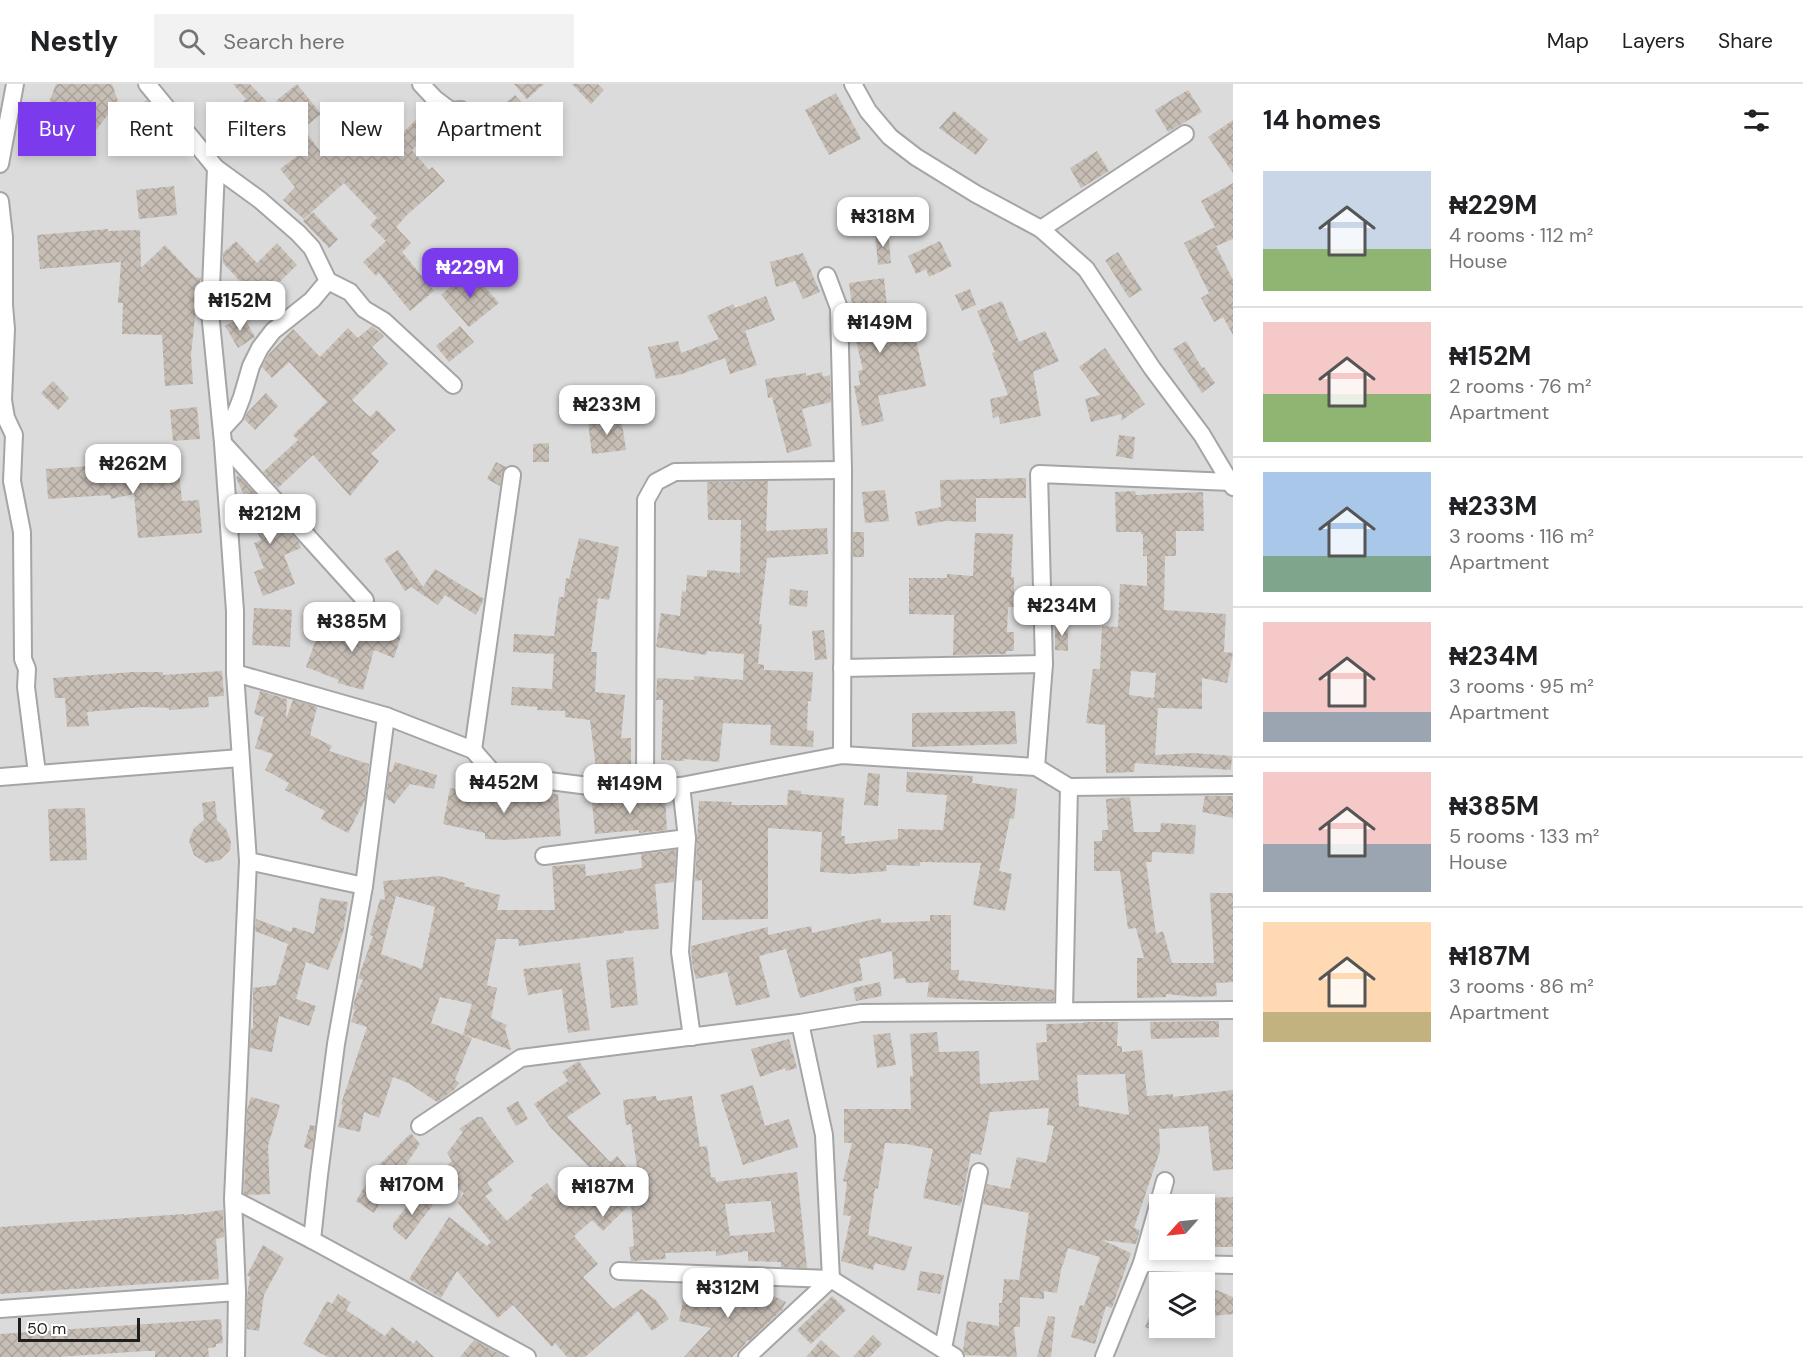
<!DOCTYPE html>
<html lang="en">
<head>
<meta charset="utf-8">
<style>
	:root { --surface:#fff; --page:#f2f2f2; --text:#202124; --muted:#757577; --line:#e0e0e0; --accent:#7c3aed }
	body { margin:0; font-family:"DM Sans",sans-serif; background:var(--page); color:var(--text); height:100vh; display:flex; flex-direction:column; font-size:22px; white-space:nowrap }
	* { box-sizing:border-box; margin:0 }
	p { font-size:20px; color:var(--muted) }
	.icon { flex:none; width:33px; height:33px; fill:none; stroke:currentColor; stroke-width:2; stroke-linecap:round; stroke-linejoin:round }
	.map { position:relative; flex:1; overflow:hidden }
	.details { display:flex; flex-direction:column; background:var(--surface); width:570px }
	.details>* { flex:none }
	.guide { position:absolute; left:18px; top:18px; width:570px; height:54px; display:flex; gap:12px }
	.needle { width:39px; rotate:243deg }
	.buttons { position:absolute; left:1149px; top:1110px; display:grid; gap:12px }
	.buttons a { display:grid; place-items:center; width:66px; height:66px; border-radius:0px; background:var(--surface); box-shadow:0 3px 9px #0003; font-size:30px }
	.scale { position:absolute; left:18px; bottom:15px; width:122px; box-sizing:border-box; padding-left:6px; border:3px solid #1e1e1e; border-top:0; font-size:16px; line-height:21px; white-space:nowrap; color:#1e1e1e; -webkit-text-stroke:4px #fff; paint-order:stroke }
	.price { position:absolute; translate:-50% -51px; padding:0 14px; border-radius:12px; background:#fff; color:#222; font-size:20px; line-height:39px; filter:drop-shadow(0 2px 3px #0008) }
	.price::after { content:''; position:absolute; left:50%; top:36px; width:18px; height:14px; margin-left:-9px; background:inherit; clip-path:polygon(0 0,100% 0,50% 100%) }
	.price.active { background:var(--accent); color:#fff }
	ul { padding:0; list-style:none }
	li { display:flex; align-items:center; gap:18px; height:150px; padding:0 30px }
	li+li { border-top:2px solid var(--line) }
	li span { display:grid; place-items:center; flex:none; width:168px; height:120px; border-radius:0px; color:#555 }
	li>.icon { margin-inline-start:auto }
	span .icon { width:72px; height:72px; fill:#fffc; stroke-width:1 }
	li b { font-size:26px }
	h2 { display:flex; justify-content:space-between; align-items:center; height:72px; padding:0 30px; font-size:26px }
	.tag { padding:0 21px; border-radius:0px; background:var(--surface); box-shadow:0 3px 9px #0003; font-size:21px; line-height:54px }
	.tag.active { background:var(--accent); color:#fff }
	header { display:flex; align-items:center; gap:36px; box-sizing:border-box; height:84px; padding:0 30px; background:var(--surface); border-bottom:2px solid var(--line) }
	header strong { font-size:28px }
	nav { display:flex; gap:33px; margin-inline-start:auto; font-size:21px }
	.search { width:420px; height:54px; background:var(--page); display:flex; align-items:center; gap:15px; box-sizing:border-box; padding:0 21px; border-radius:0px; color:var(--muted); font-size:22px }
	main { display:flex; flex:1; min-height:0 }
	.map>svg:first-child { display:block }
</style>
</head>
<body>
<header>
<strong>Nestly</strong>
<div class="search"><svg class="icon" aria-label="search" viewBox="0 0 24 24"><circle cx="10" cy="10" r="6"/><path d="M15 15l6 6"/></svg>Search here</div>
<nav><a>Map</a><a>Layers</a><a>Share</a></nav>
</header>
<main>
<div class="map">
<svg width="1233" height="1273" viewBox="0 0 1233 1273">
	<defs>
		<pattern id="building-cross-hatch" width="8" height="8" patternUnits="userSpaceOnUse" patternTransform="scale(1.5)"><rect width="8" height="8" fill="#c7beb6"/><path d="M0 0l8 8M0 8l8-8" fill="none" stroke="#aaa39c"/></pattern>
	</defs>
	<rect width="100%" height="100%" fill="#efebe3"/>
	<path fill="#dcdbdb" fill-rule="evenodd" d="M0 0H1233V1273H0ZM1160 1120H1204V1166H1160ZM1160 1198H1204V1244H1160Z"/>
	<g fill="url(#building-cross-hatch)" fill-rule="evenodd">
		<polygon points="56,0 112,0 118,17 94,49 88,31 68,65 29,41 44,18 48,21"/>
		<polygon points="233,0 250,0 272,23 261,33 259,31 236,52 222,37 246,15"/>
		<polygon points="297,0 321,30 300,47 276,17"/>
		<polygon points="514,0 544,0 527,15"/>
		<polygon points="572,0 598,0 604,6 591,20"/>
		<polygon points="1188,6 1202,28 1168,48 1155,26"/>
		<polygon points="836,9 861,55 829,71 805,26"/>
		<polygon points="515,11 523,20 487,52 478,43"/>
		<polygon points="147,16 164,37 158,41 142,19"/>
		<polygon points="954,27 988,55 976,71 939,44"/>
		<polygon points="358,32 387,64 418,34 431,47 412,66 429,86 432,83 445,97 408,130 396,143 411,159 402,168 434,207 410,227 379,189 376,192 363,178 386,157 370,141 377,134 344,99 304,135 283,116 295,103 280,85 296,73 290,66 308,51 320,67"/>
		<polygon points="1233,36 1233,89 1208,53"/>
		<polygon points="1097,67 1109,87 1081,104 1070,84"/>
		<polygon points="1233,99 1233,155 1216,162 1233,196 1233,251 1223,233 1214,238 1201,214 1209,209 1184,159 1215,143 1201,117"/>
		<polygon points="174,102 177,131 139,135 136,106"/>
		<polygon points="313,128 338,155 329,164 303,137"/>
		<polygon points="108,145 108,147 140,146 141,184 165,161 195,193 201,194 193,223 196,223 191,271 193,300 165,302 162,251 122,250 123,219 118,219 121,178 40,185 37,151"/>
		<polygon points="888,147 891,179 878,181 875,148"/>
		<polygon points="236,157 257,179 277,159 297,181 252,225 230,202 250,208 223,179 223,169"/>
		<polygon points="940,157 952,182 929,193 926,185 916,190 908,172"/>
		<polygon points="1118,168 1142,206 1129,214 1105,176"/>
		<polygon points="803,169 820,208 803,215 795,197 776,203 770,178"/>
		<polygon points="470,186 499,219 469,243 441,211"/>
		<polygon points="884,194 887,223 874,225 883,260 915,251 926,302 878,312 884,337 862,342 854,302 860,301 858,287 863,286 853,244 855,243 849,199"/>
		<polygon points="970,205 976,221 962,227 955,211"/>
		<polygon points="766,212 775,236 745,247 757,281 730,290 725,274 682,290 656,295 648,263 678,257 681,269 719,255 707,232 733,220 735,224"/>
		<polygon points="1002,217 1019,258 1045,247 1059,277 1033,288 1041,332 1000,340 999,332 993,334 990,315 1008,311 992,269 995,268 977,227"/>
		<polygon points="243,232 255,253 238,264 225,242"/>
		<polygon points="372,242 384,252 372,263 388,280 352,316 370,333 377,326 396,346 371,370 379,377 350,412 313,371 278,404 263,388 298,356 293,351 327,318 289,278 272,294 262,283 269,270 293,245 320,273 348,244 358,254"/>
		<polygon points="460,242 474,258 449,278 436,262"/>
		<polygon points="1186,257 1202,284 1204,283 1215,299 1202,309 1173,265"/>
		<polygon points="1105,264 1145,320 1121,337 1122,330 1091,338 1085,315 1100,311 1079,283"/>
		<polygon points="822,288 823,293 830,291 831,318 802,325 812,362 787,369 772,313 768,314 765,295 806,289 806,292"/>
		<polygon points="53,297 69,314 58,326 41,309"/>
		<polygon points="631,307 635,324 612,328 609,312"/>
		<polygon points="266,309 278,322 255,346 244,335 247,329"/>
		<polygon points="197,323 200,355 173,357 170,326"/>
		<polygon points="621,333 626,366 592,370 588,338"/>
		<polygon points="1119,351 1135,353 1133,375 1116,372"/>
		<polygon points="549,359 549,378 533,378 533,360"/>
		<polygon points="122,374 125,387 172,383 173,386 179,386 182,417 199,416 202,449 138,454 134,410 111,415 110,411 48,415 46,385 105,381 104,378"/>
		<polygon points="496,378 506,383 502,389 500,402 487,395"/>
		<polygon points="238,391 272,428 280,449 287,446 299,458 301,464 284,471 295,500 263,512 254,488 264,484 254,459 261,456 246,423 249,422 236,394"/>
		<polygon points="1026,394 1026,414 976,414 976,438 945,437 918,442 915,428 941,423 940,396"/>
		<polygon points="768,397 766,447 827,444 828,470 767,474 759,540 762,540 758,580 764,581 764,586 813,588 811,617 808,617 807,646 814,647 813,663 770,661 771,641 723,639 719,678 684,675 684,677 661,676 663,616 656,616 657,594 694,596 694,592 743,596 744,570 707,567 706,571 656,563 661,529 680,532 682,507 686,508 687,491 707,493 707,486 740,489 741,436 708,436 707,398"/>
		<polygon points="885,406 889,437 865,439 862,408"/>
		<path d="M1135 407 1136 411 1203 408 1204 447H1176V472H1165L1164 526 1226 530 1224 568 1233 569 1227 599 1202 594V625L1158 624 1155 671 1194 669 1232 672 1231 686 1135 679 1134 688 1106 689 1105 641 1086 639 1093 585H1100L1102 542 1118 543 1120 500 1147 502V472H1143V450H1141V448H1116L1115 408ZM1131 587 1156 589 1154 614 1129 611Z"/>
		<rect x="853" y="448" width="11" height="25"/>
		<polygon points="975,449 1013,450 1011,493 1014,493 1014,523 1008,523 1007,548 1014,548 1014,567 1006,567 1006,570 953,571 954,531 909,530 909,494 947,494 947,490 973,492"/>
		<polygon points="579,454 619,463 609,516 598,514 591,568 597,568 595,608 625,611 621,654 631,654 631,689 597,692 590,636 565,633 565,627 537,626 537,623 511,621 512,603 552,605 554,570 513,568 514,550 554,552 559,513 564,513 566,494 569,495"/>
		<polygon points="398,466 423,503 435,485 484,515 476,531 445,511 438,521 411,503 405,507 384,475"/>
		<polygon points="790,505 808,507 807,523 789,521"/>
		<polygon points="254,524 292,526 290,563 252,561"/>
		<polygon points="355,535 401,552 394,574 374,566 363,606 338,599 339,596 306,583 319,547 346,557"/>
		<polygon points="1055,540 1068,540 1068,567 1055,566"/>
		<polygon points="824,546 827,575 815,576 812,547"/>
		<polygon points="222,587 224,612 208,613 209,623 169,626 169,624 144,623 87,628 89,642 67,643 65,614 55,614 53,594 133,588 163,588 163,591"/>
		<polygon points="260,607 287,615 286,635 293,616 317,623 310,651 332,662 329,667 369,680 365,716 348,749 321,735 325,727 285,706 289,699 265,686 273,670 255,664 264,633 254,630"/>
		<polygon points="1015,627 1017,660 912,663 912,629"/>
		<polygon points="395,678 437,691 434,705 410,700 394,720 386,714 389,687 392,688"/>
		<polygon points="907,688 973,692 972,699 1017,705 1014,735 1010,734 999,787 1012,790 1005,827 973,821 981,779 920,778 920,782 886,781 887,787 851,790 820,788 822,748 768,744 768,835 702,836 702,796 695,797 699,717 732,718 731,721 787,721 788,706 801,707 801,710 844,714 841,752 845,752 845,760 898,755 898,745 943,746 947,711 906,708"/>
		<polygon points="868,689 880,690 878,722 864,721"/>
		<polygon points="486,702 508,702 508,713 558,710 561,752 506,756 485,755 485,749 443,740 450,704 486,711"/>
		<polygon points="665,712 667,746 639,749 639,746 595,750 592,718"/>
		<polygon points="1205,712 1233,712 1233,734 1202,728"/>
		<polygon points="1130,713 1134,748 1160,748 1161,739 1196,741 1194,770 1152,768 1152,778 1146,778 1156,850 1163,847 1172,879 1214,879 1210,809 1233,809 1233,898 1216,899 1217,912 1195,913 1166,910 1166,913 1137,914 1137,874 1144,874 1136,844 1128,845 1120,787 1094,787 1094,757 1102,757 1102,746 1108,746 1106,715"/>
		<polygon points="215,717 217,736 226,745 231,758 230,766 220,776 206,779 194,771 189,757 194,744 204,736 202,719"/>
		<polygon points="85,724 87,776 50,777 48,725"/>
		<path d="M676 766 674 798 655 800 659 845 624 847V849L519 862 518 855H496L487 901 497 904 491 934 507 941 505 945 511 966 463 950 472 920 440 913 431 939 472 954 455 996 459 999 454 1006 437 1018 408 999 393 993 379 1034 364 1028 360 1048 338 1043 343 1021 341 1020 367 943 351 938 355 925H353L355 914 363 896 358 894 359 892 373 852 370 851 380 815 385 816 383 797 440 792 465 799 464 802 500 811 497 826H555L552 782 585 780 586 792 642 784 641 770ZM396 812 435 823 422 885 381 870Z"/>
		<polygon points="320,814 348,818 343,849 328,886 306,878 296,915 316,922 309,942 279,932 272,968 250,964 251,944 253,945 253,904 276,901 288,860 255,847 256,835 291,848 293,843 314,850"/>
		<polygon points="930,831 951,831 951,886 959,886 958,896 1054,906 1054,917 993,917 927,913 929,898 906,899 905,894 894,895 892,867 859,875 863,896 800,914 786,865 759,872 770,913 736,922 727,888 696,895 692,879 691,862 768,843 768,851 811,842 812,849 880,834 882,839 930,837"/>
		<polygon points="633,873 638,921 611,924 606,876"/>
		<polygon points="580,879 590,946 568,949 562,905 528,911 523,885"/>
		<polygon points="880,898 882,912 856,917 853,904"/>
		<polygon points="1219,937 1219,953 1151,955 1150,938"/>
		<path d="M1084 938H1118L1117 962H1122V968L1142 966 1147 1012 1173 1010V1013L1233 1006V1085L1213 1087 1208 1042 1159 1045 1160 1067 1134 1144 1140 1146 1136 1160 1102 1156 1131 1169 1112 1224 1106 1222 1095 1260 1071 1253 1080 1221 1084 1222 1100 1173 1068 1164 1063 1181H1062L1057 1209 1044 1207V1215L1020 1213V1243H1014L1017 1273 965 1271 963 1266 967 1237 999 1242V1219H1002L1004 1195 1019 1196 1029 1129 983 1120 987 1100 1010 1105 1017 1073 1046 1079 1054 1042 1047 1041 1049 1024 990 1028 981 1071 971 1069 962 1117 960 1122 923 1114 933 1065 906 1060 885 1059 878 1105 875 1104 868 1151 912 1163 905 1187 875 1179 873 1186 841 1177 851 1132 843 1131 847 1098 843 1097 852 1059H844V1025H911L910 992H913L910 950 937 948 939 968 979 967 980 1000 1039 996 1036 959 1047 958 1046 940 1084 939ZM1125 990 1129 1031 1079 1022 1077 991Z"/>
		<polygon points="890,949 896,981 877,984 873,951"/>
		<polygon points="789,955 797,984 786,987 785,984 760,993 751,965"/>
		<path d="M579 977 601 1010 567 1033 610 1078 617 1072 639 1098 631 1040 626 1041 623 1016 656 1012 657 1017 692 1012 700 1063 707 1062 711 1093H715L716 1098 797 1088 807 1184 781 1183V1178L748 1177V1167L716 1172V1167L665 1169 666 1175 631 1177 629 1163 634 1162 631 1119 603 1147 592 1136 574 1152 598 1180 583 1193 613 1225 641 1205 656 1216 669 1235 652 1247 638 1227 585 1273H567L555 1259 552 1263 513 1221 498 1234 457 1187 441 1214 409 1195 449 1133 487 1162 491 1158 458 1119 464 1109 450 1099 446 1104 435 1091 452 1077 447 1069 463 1048 459 1045 477 1033H482L514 1078 487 1099 493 1107 485 1112 507 1137 533 1114 531 1111 547 1099 560 1116 562 1114 566 1118 595 1089 551 1044 534 1020 568 997 562 988ZM771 1117 775 1148 730 1152 725 1120Z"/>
		<polygon points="753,1001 765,1042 789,1035 798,1063 743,1081 720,1011"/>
		<polygon points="251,1013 280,1021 268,1062 270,1110 247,1111 244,1109 247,1026"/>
		<polygon points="518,1017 528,1035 516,1042 506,1024"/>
		<polygon points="310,1041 315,1042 312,1066 304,1063"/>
		<polygon points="411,1049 420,1060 398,1092 396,1090 374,1129 356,1117 374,1086"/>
		<polygon points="417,1109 433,1121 406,1156 393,1145 393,1140"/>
		<polygon points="1233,1113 1233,1163 1204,1163 1204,1114"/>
		<polygon points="223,1126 224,1153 216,1155 219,1195 0,1210 0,1143 184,1130 184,1131"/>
		<polygon points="263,1161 284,1174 264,1211 259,1247 247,1245 247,1212 250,1193 247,1191"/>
		<polygon points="920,1187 944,1191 940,1210 917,1206"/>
		<polygon points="742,1202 756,1203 786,1218 782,1226 749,1257 747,1256 745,1260 732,1273 684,1273 711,1244 679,1237 685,1205 707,1210 706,1213 736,1214"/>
		<polygon points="1209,1203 1233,1213 1233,1230 1212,1232"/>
		<polygon points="1159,1208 1160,1208 1160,1249 1145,1243"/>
		<polygon points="338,1210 351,1218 346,1226 385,1252 392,1243 414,1260 416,1256 434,1273 328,1273 303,1260 327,1217 332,1220"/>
		<polygon points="832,1212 846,1226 811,1260 797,1246"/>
		<polygon points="1048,1232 1055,1233 1051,1273 1037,1273"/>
		<polygon points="221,1235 223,1259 216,1260 216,1263 208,1264 209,1273 155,1273 155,1267 145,1267 57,1273 0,1273 0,1250"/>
		<polygon points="873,1251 882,1260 870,1273 853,1273"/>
		<polygon points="474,1256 505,1273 460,1273"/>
		<polygon points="821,1256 840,1273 806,1273"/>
	</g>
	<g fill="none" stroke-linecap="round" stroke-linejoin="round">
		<g stroke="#a5a5a5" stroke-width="20">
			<g id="minor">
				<polyline points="147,0 216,84 260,116 298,149 312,164 328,197 350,208 364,225 384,237 453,301"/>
				<polyline points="421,0 435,15 451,27 461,26"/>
				<polyline points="853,0 868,27 890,53 916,73 976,110 1041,145 1086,185 1152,284 1202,351 1233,403"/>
				<polyline points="0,80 15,0"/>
				<polyline points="216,84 210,228 223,359 235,527 235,589 248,777 364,802"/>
				<polyline points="0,117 4,153 4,221 6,245 3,316 6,334 14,351 12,397 22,448 23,575 27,585 26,603 37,689"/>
				<polyline points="1041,145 1185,50"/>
				<polyline points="827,192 839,224 843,386 842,671"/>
				<polyline points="222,345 235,331 242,313 251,282 260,264 273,247 312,216 328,197"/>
				<polyline points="223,359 365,516"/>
				<polyline points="842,584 1044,580"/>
				<polyline points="235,589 386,632 473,666 494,690 589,702 681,702 842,671 1036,683 1069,703 1233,701"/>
				<polyline points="386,632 364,802 336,960 319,1091 312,1156 527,1273"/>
				<polyline points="473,666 512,391"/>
				<polyline points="1036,683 1044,580 1039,390 1231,398"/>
				<polyline points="0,693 240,674"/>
				<polyline points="645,704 646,416 656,398 675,388 843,386"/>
				<polyline points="687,754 680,868 692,953"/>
				<polyline points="544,772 687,754 681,702"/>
				<polyline points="1064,926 1069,703"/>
				<polyline points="420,1042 521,974 800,939 861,929 1233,926"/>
				<polyline points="233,1115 248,777"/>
				<polyline points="1142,1179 1233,1181"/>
				<polyline points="619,1187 831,1195 955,1273"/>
				<polyline points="237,1208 233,1115 312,1156"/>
				<polyline points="0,1225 237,1208 236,1273"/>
				<polyline points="943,1264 979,1088"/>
				<polyline points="747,1273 831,1195 824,1051 800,939"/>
				<polyline points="1104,1273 1142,1179 1165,1097"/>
			</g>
		</g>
		<use href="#minor" stroke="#fff" stroke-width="16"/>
	</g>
</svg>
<div class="buttons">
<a><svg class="needle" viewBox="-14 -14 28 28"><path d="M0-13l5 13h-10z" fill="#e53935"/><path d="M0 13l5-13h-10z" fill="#757577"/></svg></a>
<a><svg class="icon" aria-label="layers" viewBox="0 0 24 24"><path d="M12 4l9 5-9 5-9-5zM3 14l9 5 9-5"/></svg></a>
</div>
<div class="scale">50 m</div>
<b class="price" style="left:883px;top:164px">₦318M</b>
<b class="price active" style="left:470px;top:215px">₦229M</b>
<b class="price" style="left:240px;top:248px">₦152M</b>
<b class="price" style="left:880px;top:270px">₦149M</b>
<b class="price" style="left:607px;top:352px">₦233M</b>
<b class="price" style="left:133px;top:411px">₦262M</b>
<b class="price" style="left:270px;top:461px">₦212M</b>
<b class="price" style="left:1062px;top:553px">₦234M</b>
<b class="price" style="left:352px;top:569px">₦385M</b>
<b class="price" style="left:504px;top:730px">₦452M</b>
<b class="price" style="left:630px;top:731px">₦149M</b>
<b class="price" style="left:412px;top:1132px">₦170M</b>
<b class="price" style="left:603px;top:1134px">₦187M</b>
<b class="price" style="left:728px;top:1235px">₦312M</b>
<div class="guide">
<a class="tag active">Buy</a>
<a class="tag">Rent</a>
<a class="tag">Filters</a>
<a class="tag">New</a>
<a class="tag">Apartment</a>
</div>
</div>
<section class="details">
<h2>14 homes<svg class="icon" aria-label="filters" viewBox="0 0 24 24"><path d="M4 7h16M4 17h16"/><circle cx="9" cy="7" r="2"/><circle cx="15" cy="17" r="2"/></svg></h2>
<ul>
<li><span style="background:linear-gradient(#c9d6e8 65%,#8fb573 0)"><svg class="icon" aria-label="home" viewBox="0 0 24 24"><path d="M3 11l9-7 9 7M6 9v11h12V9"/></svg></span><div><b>₦229M</b><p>4 rooms · 112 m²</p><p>House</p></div></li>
<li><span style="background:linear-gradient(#f6c9c9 60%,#8fb573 0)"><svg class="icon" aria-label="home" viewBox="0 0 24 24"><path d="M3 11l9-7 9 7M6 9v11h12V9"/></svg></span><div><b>₦152M</b><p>2 rooms · 76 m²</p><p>Apartment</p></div></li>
<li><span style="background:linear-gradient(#a9c7e8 70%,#7fa58c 0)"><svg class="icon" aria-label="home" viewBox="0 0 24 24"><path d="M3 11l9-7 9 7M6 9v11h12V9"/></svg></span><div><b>₦233M</b><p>3 rooms · 116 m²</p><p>Apartment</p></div></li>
<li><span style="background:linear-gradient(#f6c9c9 75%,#9aa5b1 0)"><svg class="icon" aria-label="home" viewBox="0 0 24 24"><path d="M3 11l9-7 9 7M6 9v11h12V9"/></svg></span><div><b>₦234M</b><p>3 rooms · 95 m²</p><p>Apartment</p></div></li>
<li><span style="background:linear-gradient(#f6c9c9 60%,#9aa5b1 0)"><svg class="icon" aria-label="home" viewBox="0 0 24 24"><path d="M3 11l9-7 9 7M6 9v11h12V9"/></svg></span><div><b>₦385M</b><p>5 rooms · 133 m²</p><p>House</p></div></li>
<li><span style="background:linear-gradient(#ffd9b3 75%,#c2b280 0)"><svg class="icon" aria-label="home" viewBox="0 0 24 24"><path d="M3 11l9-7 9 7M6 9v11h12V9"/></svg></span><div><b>₦187M</b><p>3 rooms · 86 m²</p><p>Apartment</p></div></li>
</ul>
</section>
</main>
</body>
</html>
